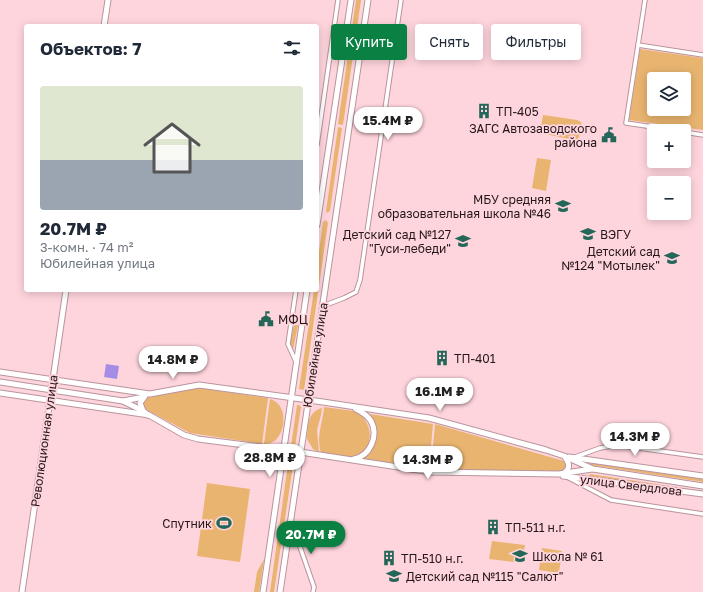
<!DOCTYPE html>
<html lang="ru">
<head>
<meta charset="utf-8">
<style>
	:root { --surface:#fff; --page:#f6f6f7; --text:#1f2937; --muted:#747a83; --accent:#0b8043 }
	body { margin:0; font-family:"Golos Text",sans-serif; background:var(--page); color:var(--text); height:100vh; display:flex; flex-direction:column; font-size:15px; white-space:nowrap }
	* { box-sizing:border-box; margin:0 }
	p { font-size:13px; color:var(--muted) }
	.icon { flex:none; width:22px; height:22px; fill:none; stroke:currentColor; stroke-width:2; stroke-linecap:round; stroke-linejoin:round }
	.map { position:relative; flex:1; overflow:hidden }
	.drawer { position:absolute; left:24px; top:24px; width:295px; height:268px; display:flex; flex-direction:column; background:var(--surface); border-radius:4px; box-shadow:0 2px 10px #0003 }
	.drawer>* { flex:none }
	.top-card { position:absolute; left:331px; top:24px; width:312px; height:36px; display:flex; gap:8px }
	.fabs { position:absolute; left:647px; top:72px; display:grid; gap:8px }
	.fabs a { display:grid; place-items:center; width:44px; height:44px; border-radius:4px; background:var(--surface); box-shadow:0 2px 10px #0003; font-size:20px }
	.price { position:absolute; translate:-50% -34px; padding:0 9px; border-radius:14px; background:#fff; color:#222; font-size:13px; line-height:26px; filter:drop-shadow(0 1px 2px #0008) }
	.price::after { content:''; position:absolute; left:50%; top:24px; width:12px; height:9px; margin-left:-6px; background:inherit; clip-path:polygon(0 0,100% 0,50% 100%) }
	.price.current { background:var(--accent); color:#fff }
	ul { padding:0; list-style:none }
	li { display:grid; align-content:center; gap:8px; height:212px; padding:0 16px }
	li span { display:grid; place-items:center; height:124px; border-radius:4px; color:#555 }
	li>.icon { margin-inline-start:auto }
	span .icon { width:72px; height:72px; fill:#fffc; stroke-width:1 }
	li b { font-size:17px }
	h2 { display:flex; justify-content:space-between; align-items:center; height:48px; padding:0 16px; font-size:17px }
	.pill { padding:0 14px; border-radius:4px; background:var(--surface); box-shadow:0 2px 10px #0003; font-size:14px; line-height:36px }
	.pill.current { background:var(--accent); color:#fff }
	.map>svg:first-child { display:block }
</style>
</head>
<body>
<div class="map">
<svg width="703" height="592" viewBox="0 0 703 592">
	<rect width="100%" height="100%" fill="#ffd5dd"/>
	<g fill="#e8b470" fill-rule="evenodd">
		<polygon points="356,0 361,0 343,125 338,124"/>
		<path d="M640 49 703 58V130L629 120ZM654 79H684V109H654Z"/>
		<polygon points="543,115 577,120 581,122 582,125 578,140 574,140 540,133"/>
		<polygon points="338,127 342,128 330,211 327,213 326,211"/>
		<polygon points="537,158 551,160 546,191 532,188"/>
		<polygon points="326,220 328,223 304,390 299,389 314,290 317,290 317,267 323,222"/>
		<polygon points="294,325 298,325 293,350 290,343"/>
		<polygon points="190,388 199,388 268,398 262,444 190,433 143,408 142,400 145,398"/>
		<path d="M270 399C292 405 285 446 264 444Z"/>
		<polygon points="297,405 299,405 301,407 295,447 291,446"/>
		<path d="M324 407 354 411C373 419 376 447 357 456 349 460 331 455 322 455 315 438 323 423 324 407Z"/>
		<path d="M322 408 321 415 317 430 319 452 313 449 307 439C308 426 307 412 322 408Z"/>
		<path d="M370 414 433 424 429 469 362 460C378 446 382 432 370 414Z"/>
		<polygon points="435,424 564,461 568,466 563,472 431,469"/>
		<polygon points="590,463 703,479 703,482 591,465"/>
		<polygon points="288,464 293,465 274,592 270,592"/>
		<polygon points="590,474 703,491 703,494 588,477"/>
		<polygon points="207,483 250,489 240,562 197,556"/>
		<polygon points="492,541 525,545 522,563 489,559"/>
		<polygon points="542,548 562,551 559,573 539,570"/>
		<polygon points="264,559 259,592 254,592 257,572"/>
	</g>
	<polygon fill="#a58de6" points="106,364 119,366 117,379 104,377"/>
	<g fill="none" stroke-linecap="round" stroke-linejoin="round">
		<g stroke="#ba949c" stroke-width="5.5">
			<g id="minor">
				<polyline points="645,0 626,123 680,131"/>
				<polyline points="638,45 703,55"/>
				<polyline points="684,132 703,135"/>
				<polyline points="317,145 338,0"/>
				<polyline points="323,306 344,298 356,292 360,280 401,0"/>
				<polyline points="296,362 288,344 296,290"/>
				<polyline points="575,457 600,448 617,445 703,457"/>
				<polyline points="567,477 611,500 703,514"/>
				<polyline points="291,521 314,587 313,592"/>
			</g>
		</g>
		<g stroke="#ba949c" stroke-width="7">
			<g id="secondary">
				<polyline points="104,26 108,0"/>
				<polyline points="317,225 351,0"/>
				<polyline points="0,372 150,394 199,385 323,402 429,418 546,450 564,456 593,469 703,486"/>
				<polyline points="0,382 123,401 144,397"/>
				<polyline points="0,393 149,415 184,435 198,439 300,452 431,472 559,474 592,469"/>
				<polyline points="145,396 140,403 143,411 148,415"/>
				<polyline points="123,401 143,411"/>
				<polyline points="569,457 703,476"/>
				<path d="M354 459C370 456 379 436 371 421 367 415 362 412 356 409"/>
				<path d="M564 473C571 468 569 463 565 457"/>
				<polyline points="563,476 703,494"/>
				<polyline points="22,592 66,290"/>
				<polyline points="263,592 307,290"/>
				<polyline points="280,592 368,0"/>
			</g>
		</g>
		<use href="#minor" stroke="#fff" stroke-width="3.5"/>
		<use href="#secondary" stroke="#fff" stroke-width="5"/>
	</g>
	<defs>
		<g id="building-bare" transform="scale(1.2)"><path d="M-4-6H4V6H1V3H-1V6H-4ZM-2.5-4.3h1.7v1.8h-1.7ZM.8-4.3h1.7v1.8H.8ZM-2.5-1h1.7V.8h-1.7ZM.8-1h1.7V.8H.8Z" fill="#246759" stroke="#ffd5dd" stroke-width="2.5" paint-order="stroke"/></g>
		<g id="civic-bare" transform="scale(1.2)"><path d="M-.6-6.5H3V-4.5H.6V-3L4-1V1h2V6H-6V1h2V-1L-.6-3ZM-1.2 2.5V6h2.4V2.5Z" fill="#246759" stroke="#ffd5dd" stroke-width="2.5" paint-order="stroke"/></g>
		<g id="school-bare" transform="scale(1.2)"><path d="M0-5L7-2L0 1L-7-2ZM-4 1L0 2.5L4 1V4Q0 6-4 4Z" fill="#246759" stroke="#ffd5dd" stroke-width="2.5" paint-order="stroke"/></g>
		<g id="university-bare" transform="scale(1.2)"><path d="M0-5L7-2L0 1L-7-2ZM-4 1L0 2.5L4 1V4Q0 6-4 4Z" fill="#246759" stroke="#ffd5dd" stroke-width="2.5" paint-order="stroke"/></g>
		<g id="stadium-bare" transform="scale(1.2)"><path d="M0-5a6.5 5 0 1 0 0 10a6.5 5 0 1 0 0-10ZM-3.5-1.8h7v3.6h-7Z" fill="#246759" stroke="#ffd5dd" stroke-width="2.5" paint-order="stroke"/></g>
	</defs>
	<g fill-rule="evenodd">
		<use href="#building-bare" x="484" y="111"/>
		<use href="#civic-bare" x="609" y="135"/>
		<use href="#school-bare" x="563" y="206"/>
		<use href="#university-bare" x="588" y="234"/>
		<use href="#school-bare" x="463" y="241"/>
		<use href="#school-bare" x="672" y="258"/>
		<use href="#civic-bare" x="266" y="319"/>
		<use href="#building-bare" x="442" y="358"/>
		<use href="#stadium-bare" x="224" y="523"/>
		<use href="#building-bare" x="493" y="527"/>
		<use href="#school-bare" x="520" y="556"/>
		<use href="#building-bare" x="389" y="558"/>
		<use href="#school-bare" x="394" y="576"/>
	</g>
	<g text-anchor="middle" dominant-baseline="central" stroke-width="3.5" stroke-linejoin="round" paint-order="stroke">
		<g font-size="12" fill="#25171a" stroke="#ffd5dd" text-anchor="start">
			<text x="496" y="111">ТП-405</text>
			<text x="597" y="128" text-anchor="end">ЗАГС Автозаводского<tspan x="597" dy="14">района</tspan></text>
			<text x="551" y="199" text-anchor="end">МБУ средняя<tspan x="551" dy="14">образовательная школа №46</tspan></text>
			<text x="451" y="234" text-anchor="end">Детский сад №127<tspan x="451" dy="14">"Гуси-лебеди"</tspan></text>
			<text x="600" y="234">ВЭГУ</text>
			<text x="660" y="251" text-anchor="end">Детский сад<tspan x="660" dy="14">№124 "Мотылек"</tspan></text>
			<text x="278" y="319">МФЦ</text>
			<text x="454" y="358">ТП-401</text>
			<text x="212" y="523" text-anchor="end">Спутник</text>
			<text x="505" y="527">ТП-511 н.г.</text>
			<text x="532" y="556">Школа № 61</text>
			<text x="401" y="558">ТП-510 н.г.</text>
			<text x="406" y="576">Детский сад №115 "Салют"</text>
		</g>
		<g font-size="12" fill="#25171a" stroke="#ffd5dd">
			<text transform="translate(315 355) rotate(-81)">Юбилейная улица</text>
			<text transform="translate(44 441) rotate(-82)">Революционная улица</text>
			<text transform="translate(631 485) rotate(7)">улица Свердлова</text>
		</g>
	</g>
</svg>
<div class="fabs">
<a><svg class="icon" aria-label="layers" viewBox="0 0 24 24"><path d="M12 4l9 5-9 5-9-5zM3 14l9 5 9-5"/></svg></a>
<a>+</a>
<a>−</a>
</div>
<b class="price" style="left:388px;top:141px">15.4M ₽</b>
<b class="price" style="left:173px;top:380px">14.8M ₽</b>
<b class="price" style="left:440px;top:412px">16.1M ₽</b>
<b class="price" style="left:635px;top:457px">14.3M ₽</b>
<b class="price" style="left:270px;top:478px">28.8M ₽</b>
<b class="price" style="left:428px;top:480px">14.3M ₽</b>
<b class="price current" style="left:311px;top:555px">20.7M ₽</b>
<div class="top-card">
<a class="pill current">Купить</a>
<a class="pill">Снять</a>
<a class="pill">Фильтры</a>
</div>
<section class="drawer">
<h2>Объектов: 7<svg class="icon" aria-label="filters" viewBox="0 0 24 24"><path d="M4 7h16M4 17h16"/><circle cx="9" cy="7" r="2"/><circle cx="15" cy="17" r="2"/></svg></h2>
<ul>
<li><span style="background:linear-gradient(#dfe7d0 60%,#9aa5b1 0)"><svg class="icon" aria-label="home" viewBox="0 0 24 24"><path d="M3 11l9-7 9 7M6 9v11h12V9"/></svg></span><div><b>20.7M ₽</b><p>3-комн. · 74 m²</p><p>Юбилейная улица</p></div></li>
</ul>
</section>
</div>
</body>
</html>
